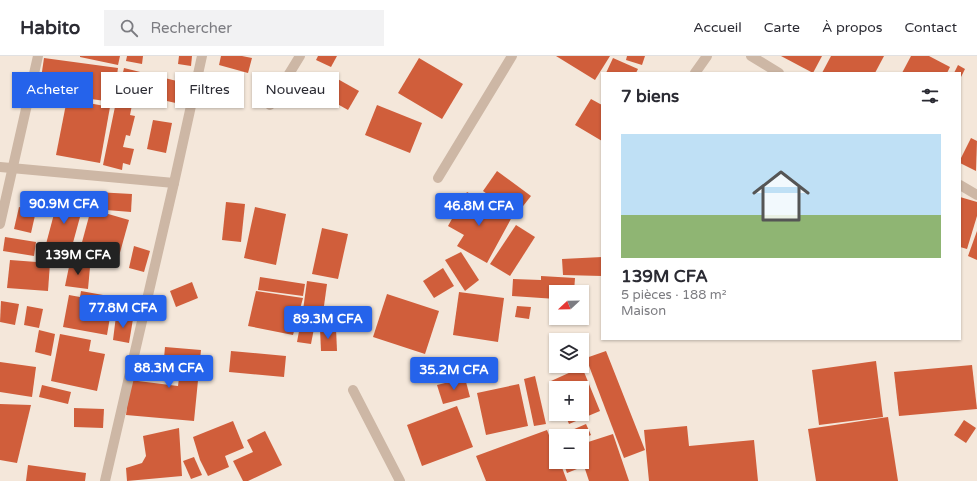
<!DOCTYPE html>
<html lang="fr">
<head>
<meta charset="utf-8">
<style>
	:root { --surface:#fff; --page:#f2f2f3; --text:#2b2b33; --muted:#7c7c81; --line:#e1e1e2; --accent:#2563eb }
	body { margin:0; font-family:"Varela Round",sans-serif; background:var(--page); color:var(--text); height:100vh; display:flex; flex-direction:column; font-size:15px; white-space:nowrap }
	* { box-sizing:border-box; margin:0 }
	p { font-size:13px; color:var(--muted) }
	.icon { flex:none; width:22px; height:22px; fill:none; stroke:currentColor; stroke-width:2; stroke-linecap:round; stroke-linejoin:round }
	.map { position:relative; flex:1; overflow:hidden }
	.drawer { position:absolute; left:601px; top:16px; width:360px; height:268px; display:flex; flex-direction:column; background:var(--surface); border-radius:0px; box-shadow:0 1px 3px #0004 }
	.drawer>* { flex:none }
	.hud { position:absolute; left:12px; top:16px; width:380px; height:36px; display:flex; gap:8px }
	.needle { width:26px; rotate:248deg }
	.buttons { position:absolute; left:549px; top:229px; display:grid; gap:8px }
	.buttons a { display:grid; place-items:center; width:40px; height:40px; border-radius:0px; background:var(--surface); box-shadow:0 1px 3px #0004; font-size:20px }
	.price { position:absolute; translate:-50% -34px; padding:0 9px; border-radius:4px; background:var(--accent); color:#fff; font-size:13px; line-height:26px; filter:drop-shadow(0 1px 2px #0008) }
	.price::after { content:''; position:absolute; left:50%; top:24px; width:12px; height:9px; margin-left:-6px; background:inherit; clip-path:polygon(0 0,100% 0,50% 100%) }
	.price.selected { background:#222; color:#fff }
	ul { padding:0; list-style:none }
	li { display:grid; align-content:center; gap:8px; height:212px; padding:0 20px }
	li+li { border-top:1px solid var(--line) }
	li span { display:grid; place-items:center; height:124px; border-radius:0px; color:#555 }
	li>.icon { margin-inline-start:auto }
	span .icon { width:72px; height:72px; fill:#fffc; stroke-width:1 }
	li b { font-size:17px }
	h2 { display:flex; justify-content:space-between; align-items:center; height:48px; padding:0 20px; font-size:17px }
	.tag { padding:0 14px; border-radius:0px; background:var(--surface); box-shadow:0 1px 3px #0004; font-size:14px; line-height:36px }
	.tag.selected { background:var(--accent); color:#fff }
	header { display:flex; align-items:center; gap:24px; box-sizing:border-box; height:56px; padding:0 20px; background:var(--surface); border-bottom:1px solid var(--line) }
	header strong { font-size:19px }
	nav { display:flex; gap:22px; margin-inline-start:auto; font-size:14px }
	.search { width:280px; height:36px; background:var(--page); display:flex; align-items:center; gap:10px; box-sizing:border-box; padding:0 14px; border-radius:0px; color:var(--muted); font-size:15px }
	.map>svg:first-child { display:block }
</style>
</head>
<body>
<header>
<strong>Habito</strong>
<div class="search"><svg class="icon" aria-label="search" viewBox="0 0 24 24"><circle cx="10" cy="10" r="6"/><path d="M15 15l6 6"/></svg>Rechercher</div>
<nav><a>Accueil</a><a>Carte</a><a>À propos</a><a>Contact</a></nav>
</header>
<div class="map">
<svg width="977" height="425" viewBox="0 0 977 425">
	<rect width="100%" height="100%" fill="#f4e7da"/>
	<g fill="#d05e3b">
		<polygon points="80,0 120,0 118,9 80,1"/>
		<polygon points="127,0 143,0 142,8 126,5"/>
		<polygon points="179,0 192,0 191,10 178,8"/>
		<polygon points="221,0 242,0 252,2 248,17 219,9"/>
		<polygon points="318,0 337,0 331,11 316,4"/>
		<polygon points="556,0 610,0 595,24"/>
		<polygon points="627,0 645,0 642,9 626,4"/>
		<polygon points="781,0 822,0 813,17"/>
		<polygon points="831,0 884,0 875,17 822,17"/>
		<polygon points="911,0 929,0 950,11 947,17 902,17"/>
		<polygon points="44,2 118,12 113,46 39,36"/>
		<polygon points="419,2 463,28 442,63 398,37"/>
		<polygon points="613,2 638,13 636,17 606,17"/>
		<polygon points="958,9 965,13 960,23 960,17 954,17"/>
		<polygon points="124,12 185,27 180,48 119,34"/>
		<polygon points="327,17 359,35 348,54 316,36"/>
		<polygon points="117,41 133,44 130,59 135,60 130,80 126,79 123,91 134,93 130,109 123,107 122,114 103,109"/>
		<polygon points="67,43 110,51 100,107 56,99"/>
		<polygon points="591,43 602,49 602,85 575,69"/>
		<polygon points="377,49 422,67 410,97 365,79"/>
		<polygon points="153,64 172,67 166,97 147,93"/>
		<polygon points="971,82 977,85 976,115 960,107 960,104"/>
		<polygon points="497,115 531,140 516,159 483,135"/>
		<polygon points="96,136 132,138 131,156 94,153"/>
		<polygon points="467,136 512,161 487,207 457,190 464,179 448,170"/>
		<polygon points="960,141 977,146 977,160 967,193 960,191"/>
		<polygon points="58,143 83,150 71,194 46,188"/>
		<polygon points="226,146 245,148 241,186 222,184"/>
		<polygon points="19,151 36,155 31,177 14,173"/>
		<polygon points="255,151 286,158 276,209 244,202"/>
		<polygon points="91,153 129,164 116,211 78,201"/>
		<polygon points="516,169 535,181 510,220 490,208"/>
		<polygon points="322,172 348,178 338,223 312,218"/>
		<polygon points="977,175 977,204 968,200"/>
		<polygon points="5,181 36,186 34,200 3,195"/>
		<polygon points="134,190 150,195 144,216 129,212"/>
		<polygon points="461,196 479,224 465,235 445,204"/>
		<polygon points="602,201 602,220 563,219 562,203"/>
		<polygon points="10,204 50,207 48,235 7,232"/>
		<polygon points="70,206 90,211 88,233 65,230"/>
		<polygon points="443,212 454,230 434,242 423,225"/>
		<polygon points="541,220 575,222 574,236 556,236 556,243 512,240 513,223 541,224"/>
		<polygon points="260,221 305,228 303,240 258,234"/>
		<polygon points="307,225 327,228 323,257 303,254"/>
		<polygon points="192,226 198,242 176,251 170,235"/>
		<polygon points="81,235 103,239 102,247 112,249 107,279 63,271 69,239 80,241"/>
		<polygon points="256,235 303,242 293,279 248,270"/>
		<polygon points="459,236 504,242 498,286 453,279"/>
		<polygon points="387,238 439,255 425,298 373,281"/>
		<polygon points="1,245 19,248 15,269 0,266"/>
		<polygon points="27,250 43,253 39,272 24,269"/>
		<polygon points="517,250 531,251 529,263 515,261"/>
		<polygon points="302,259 316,262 311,288 297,286"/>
		<polygon points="116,260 133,263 129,287 113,284"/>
		<polygon points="320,272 336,272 337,295 321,295"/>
		<polygon points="39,274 55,278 51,300 35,296"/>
		<polygon points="60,278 91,284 89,295 105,298 97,335 51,325"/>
		<polygon points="165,291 201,294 194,365 126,359 130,324 178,330 180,314 163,313"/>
		<polygon points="231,295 286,300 284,321 229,316"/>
		<polygon points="606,295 645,394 624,402 586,302"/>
		<polygon points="876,305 883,361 819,369 812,314"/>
		<polygon points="0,306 36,311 32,341 0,336"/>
		<polygon points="972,309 977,353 899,360 894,316"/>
		<polygon points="582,311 600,355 569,368 565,358 582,358 582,332 556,332 556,337 551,325"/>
		<polygon points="535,320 546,368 534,370 524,323"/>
		<polygon points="465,322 470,341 443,348 437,329"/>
		<polygon points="519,328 528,370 486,379 477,337"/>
		<polygon points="42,329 71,336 68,348 39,341"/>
		<polygon points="0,348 31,349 17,407 0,404"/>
		<polygon points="457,350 473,391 422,410 407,369"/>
		<polygon points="74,352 104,353 103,372 74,371"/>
		<polygon points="888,361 898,425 816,425 808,373"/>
		<polygon points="964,364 976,372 966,387 954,379"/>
		<polygon points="233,365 244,392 225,400 229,411 208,420 200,404 193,381"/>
		<polygon points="586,368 591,379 582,383 582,380 558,380"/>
		<polygon points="687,370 689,390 754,384 758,425 649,425 644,374"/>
		<polygon points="179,372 182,420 127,425 126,412 142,407 146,400 143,380"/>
		<polygon points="547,374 556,397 556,406 560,406 567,425 486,425 476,400"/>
		<polygon points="265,375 282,409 248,425 243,425 233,405 253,396 247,384"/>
		<polygon points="613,378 629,425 589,425 582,404 582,388"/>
		<polygon points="194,401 202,419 191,423 183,405"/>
		<polygon points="563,406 573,406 577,413 567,417"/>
		<polygon points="28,409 86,417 85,425 26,425"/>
	</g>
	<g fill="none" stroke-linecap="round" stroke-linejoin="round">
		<g stroke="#cdb7a5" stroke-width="10">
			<polyline points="751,0 779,17"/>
			<polyline points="695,17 707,0"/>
			<polyline points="270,49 300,0"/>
			<polyline points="0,111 174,127"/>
			<polyline points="438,122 512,0"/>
			<polyline points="960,129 977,139"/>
			<polyline points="0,168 38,0"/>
			<polyline points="353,334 400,425"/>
			<polyline points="105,425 174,127 202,0"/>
		</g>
	</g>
</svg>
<div class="buttons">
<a><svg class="needle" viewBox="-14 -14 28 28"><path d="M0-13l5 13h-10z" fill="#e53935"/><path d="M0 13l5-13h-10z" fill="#7c7c81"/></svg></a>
<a><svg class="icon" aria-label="layers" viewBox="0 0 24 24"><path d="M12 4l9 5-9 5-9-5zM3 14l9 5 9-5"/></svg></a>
<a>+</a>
<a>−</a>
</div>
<b class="price" style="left:64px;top:169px">90.9M CFA</b>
<b class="price" style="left:479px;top:171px">46.8M CFA</b>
<b class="price selected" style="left:78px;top:220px">139M CFA</b>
<b class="price" style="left:123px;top:273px">77.8M CFA</b>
<b class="price" style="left:328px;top:284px">89.3M CFA</b>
<b class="price" style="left:169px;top:333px">88.3M CFA</b>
<b class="price" style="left:454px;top:335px">35.2M CFA</b>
<div class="hud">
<a class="tag selected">Acheter</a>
<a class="tag">Louer</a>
<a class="tag">Filtres</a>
<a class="tag">Nouveau</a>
</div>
<section class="drawer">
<h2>7 biens<svg class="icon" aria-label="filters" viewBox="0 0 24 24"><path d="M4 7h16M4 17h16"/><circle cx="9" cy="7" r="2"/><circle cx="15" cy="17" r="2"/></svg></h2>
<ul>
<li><span style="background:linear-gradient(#bfe0f5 65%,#8fb573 0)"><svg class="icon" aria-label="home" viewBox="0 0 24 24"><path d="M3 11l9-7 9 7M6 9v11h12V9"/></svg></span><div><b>139M CFA</b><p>5 pièces · 188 m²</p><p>Maison</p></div></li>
</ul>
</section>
</div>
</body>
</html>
